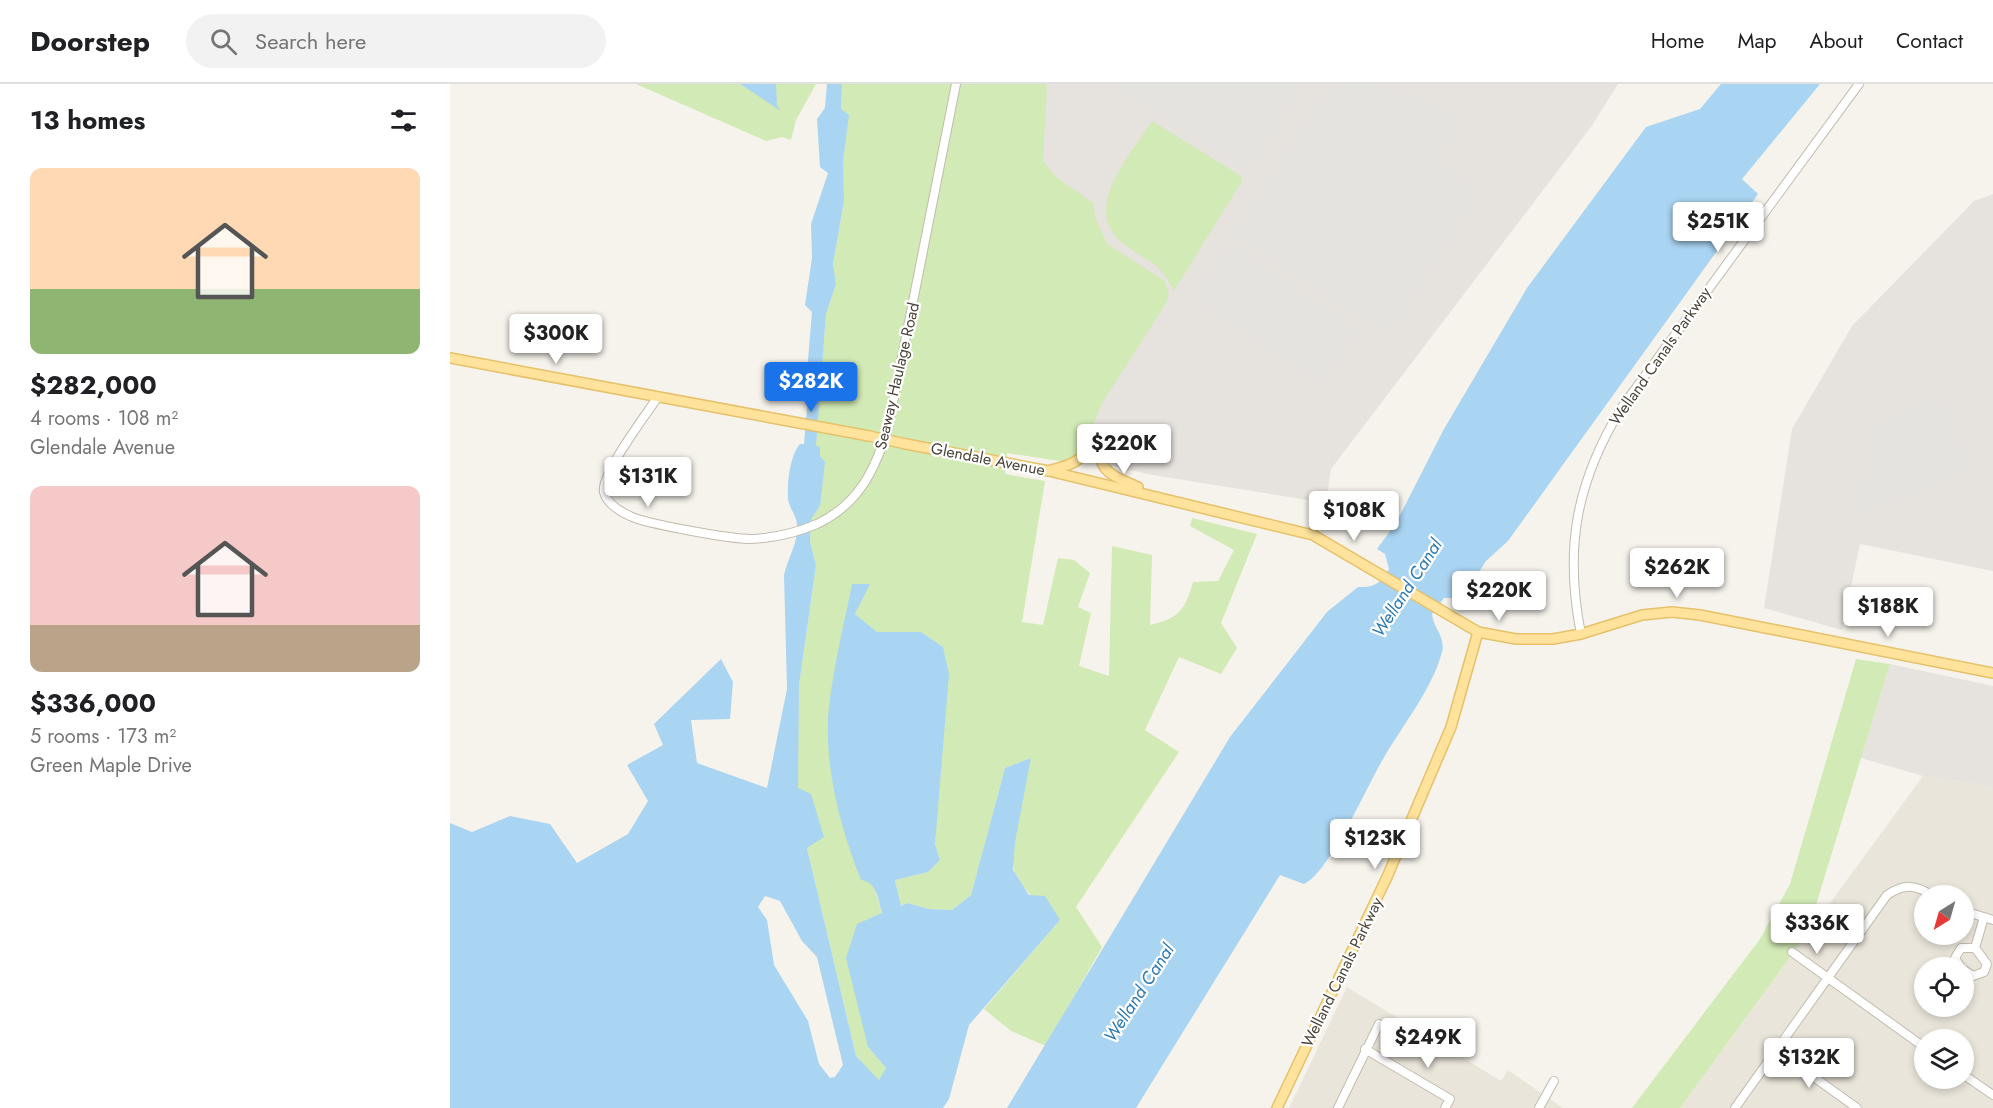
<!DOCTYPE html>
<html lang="en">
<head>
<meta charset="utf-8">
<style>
	:root { --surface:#fff; --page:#f2f2f2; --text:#202124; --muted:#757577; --line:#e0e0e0; --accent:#1a73e8 }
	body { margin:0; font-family:Jost,sans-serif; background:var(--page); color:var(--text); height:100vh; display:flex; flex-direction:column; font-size:22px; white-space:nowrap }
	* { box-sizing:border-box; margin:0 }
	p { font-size:20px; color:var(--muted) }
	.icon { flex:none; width:33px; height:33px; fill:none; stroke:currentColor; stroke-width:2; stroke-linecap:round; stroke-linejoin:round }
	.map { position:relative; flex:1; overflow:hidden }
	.details { display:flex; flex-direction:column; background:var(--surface); width:450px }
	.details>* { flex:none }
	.needle { width:39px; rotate:217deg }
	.buttons { position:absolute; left:1464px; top:801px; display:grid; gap:12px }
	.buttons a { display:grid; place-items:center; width:60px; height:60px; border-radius:50%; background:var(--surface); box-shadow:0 3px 9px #0003; font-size:30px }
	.price { position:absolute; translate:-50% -51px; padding:0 14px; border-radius:6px; background:#fff; color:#222; font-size:20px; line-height:39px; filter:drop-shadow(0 2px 3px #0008) }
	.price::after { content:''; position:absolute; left:50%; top:36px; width:18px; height:14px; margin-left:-9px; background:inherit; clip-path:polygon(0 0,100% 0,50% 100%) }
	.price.selected { background:var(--accent); color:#fff }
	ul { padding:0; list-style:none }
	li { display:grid; align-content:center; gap:12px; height:318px; padding:0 30px }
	li span { display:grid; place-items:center; height:186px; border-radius:12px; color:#555 }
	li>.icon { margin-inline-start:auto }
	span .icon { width:108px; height:108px; fill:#fffc; stroke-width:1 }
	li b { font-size:26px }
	h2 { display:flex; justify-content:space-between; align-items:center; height:72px; padding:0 30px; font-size:26px }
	header { display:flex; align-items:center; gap:36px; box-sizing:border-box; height:84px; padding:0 30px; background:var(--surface); border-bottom:2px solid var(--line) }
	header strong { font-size:28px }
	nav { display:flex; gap:33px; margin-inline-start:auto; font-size:21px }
	.search { width:420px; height:54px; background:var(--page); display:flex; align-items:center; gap:15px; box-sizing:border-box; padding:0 21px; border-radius:33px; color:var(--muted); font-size:22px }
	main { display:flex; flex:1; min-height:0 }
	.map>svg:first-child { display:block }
</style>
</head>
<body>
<header>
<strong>Doorstep</strong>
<div class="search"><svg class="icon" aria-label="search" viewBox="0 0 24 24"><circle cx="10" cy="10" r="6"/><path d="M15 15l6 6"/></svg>Search here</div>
<nav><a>Home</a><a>Map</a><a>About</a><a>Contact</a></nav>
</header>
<main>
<section class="details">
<h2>13 homes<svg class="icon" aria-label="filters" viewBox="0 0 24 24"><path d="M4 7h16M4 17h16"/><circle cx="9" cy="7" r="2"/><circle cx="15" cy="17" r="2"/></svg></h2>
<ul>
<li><span style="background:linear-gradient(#ffd9b3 65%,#8fb573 0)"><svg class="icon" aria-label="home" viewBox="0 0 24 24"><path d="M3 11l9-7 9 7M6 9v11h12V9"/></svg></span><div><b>$282,000</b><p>4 rooms · 108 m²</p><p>Glendale Avenue</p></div></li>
<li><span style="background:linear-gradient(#f6c9c9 75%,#b9a48a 0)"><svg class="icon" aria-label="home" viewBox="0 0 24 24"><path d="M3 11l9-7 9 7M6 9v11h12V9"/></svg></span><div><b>$336,000</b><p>5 rooms · 173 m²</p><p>Green Maple Drive</p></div></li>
</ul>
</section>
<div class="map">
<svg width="1543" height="1024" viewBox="0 0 1543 1024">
	<rect width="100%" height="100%" fill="#f6f3ec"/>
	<g fill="#eae5da" fill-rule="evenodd">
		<path d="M1473 692 1543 703V1024H1230ZM1474 812H1514V850H1474ZM1474 884H1514V922H1474ZM1474 956H1514V994H1474Z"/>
		<polygon points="897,903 1051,997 1058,986 1113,1024 839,1024"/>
	</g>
	<g fill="#e6e2dd">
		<polygon points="586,0 1168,0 1141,43 881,385 876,419 703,391 559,359"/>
		<polygon points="1543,110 1543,487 1410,460 1392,546 1314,524 1342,345 1402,242 1524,117"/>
		<polygon points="1440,580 1543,602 1543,703 1473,692 1411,674"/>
	</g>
	<g fill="#d2eab5">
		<polygon points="186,0 366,0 346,36 341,56 332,53 316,57"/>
		<path d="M392 0H597L593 77 605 92 643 119 645 133 657 160 715 197 719 212 715 221 652 319 630 373 616 378 557 369 555 390 595 397 572 538 593 541 608 474 624 476 640 489 628 523 641 529 629 582 659 592 662 462 702 471 700 541C728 535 736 525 743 498L768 497 784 466 740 442 742 434 807 450 771 539 787 564 771 590 729 573 695 646 729 668 626 823 652 863 596 962 561 947 534 925 610 836C592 822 575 809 565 789 557 773 577 695 581 674L555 684 521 811 502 826 479 825 457 819 451 822 445 796 478 788 490 776 485 760 493 563 471 548H427L405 530 419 501 402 500 379 623 419 797 424 802 432 830 418 963 436 984 429 997 406 972 357 764 348 704 347 642 349 601 366 481 360 458 361 434 370 422V372L366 362 369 314 376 230 386 200 383 180 394 117 391 25Z"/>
		<path d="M702 37 791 92 792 97 724 207C708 176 701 180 675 161 628 127 681 71 702 37Z"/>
		<polygon points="1406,575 1440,580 1357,850 1230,1024 1182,1024 1310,855 1340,800"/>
	</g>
	<g fill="#e5e3e0">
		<polygon points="662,0 850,0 797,84"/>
		<polygon points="883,0 925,0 947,15 954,5 1008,40 983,79 1027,107 937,248 786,151"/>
		<polygon points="780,162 905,246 871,297 746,213"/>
		<polygon points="1488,315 1517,384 1414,427 1405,407 1433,380 1418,344"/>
	</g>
	<g fill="#a9d4f2" fill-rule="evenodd">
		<polygon points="290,0 326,0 327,22 331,27"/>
		<path d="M377 0H392L391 25 399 31 393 77 394 117 383 180 386 200 376 230 366 362 370 363V372L375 378 370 422 361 435 360 458 366 481 349 601 348 704 361 710 374 753 357 764 406 972 429 996 436 984 418 963 396 874 407 840 432 829C428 815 427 798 411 796 390 743 373 680 379 622 384 581 394 540 402 500H420L405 530 427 548H471L493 563 499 590 485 760 490 776 478 788 445 796 451 822 457 819 479 825 502 826 521 811 555 684 581 674 565 758 563 786 579 811 595 812 610 836 519 941 499 1015 493 1024H0V739L22 748 60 732 100 740 127 779 178 750 198 717 177 681 213 661 204 640 271 575 283 598 280 635 241 636 247 679 317 704 337 605 334 491C338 473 348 460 347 441 347 432 339 424 338 415 337 399 340 371 350 360H354L358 313 355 312 362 228 355 221 362 174 361 140 378 89 370 83 367 35 375 24ZM315 812 330 817 352 857 367 873 393 981 385 993 380 994 369 980 358 937 324 881 317 836 308 823Z"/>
		<path d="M1271 0H1370L1292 95 1308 110 1058 457 1036 477 1010 518 1001 514H994L982 530C983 544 996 553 992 568 982 606 951 643 932 677 916 704 880 788 854 800L830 791 686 1024H557L780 653 877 528 908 503C925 504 930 499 939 485L935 470 927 465 946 439 994 345 1077 204 1196 43 1250 25Z"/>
	</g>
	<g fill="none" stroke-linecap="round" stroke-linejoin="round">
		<g stroke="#c2bbae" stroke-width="10">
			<g id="minor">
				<path d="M207 314C196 331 150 391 154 408 157 420 169 427 180 432 196 440 281 455 301 455 323 454 346 449 367 440 409 420 425 386 438 344L506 0"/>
				<path d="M1131 550C1114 464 1126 398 1172 323L1409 0"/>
				<polyline points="1514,827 1543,836"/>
				<polyline points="1525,864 1534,833"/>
				<polyline points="1342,868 1474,963"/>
				<polyline points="1511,884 1505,874 1511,864 1525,864 1537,880 1534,888 1523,892 1514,886"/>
				<polyline points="915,965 1000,1015 995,1024"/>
				<polyline points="1326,966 1407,1024"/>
				<polyline points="1514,991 1543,1011"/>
				<polyline points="888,1024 929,940"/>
				<polyline points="1089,1024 1104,997"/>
				<path d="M1285 1024 1437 811C1454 800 1465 800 1483 812"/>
			</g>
		</g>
		<g stroke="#e6c16a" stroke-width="12">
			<g id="major">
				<polyline points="0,274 419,352"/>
				<path d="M647 350C650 388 654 388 688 403"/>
				<polyline points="456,360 599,387 863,451 1028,548 1066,555 1103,555 1131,550 1192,531 1222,528 1250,531 1543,589"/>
				<path d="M601 386C630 379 633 375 647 350"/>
				<polyline points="827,1024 937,793 1001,643 1028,548"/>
			</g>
		</g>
		<use href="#minor" stroke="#fff" stroke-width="8"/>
		<use href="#major" stroke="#ffe39c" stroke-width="9"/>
		<g stroke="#e6c16a" stroke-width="12" stroke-linecap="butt">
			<polyline id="major-bridge" points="419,352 456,360"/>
		</g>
		<use href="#major-bridge" stroke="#ffe39c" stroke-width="9"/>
	</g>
	<g text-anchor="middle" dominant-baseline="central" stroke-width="4.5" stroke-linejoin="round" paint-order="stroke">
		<g font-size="16" fill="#4b4439" stroke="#fff">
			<text transform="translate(1210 272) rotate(-55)">Welland Canals Parkway</text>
			<text transform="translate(447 292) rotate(-77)">Seaway Haulage Road</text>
			<text transform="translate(538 375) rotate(11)">Glendale Avenue</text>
			<text transform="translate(892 888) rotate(-64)">Welland Canals Parkway</text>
		</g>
		<g font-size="18" font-style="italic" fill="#2e7ab2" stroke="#fff">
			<text transform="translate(957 504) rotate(-57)">Welland Canal</text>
			<text transform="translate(689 909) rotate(-57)">Welland Canal</text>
		</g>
	</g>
</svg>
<div class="buttons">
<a><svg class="needle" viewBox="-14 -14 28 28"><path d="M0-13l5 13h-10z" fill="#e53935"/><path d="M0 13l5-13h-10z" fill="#757577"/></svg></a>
<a><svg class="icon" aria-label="locate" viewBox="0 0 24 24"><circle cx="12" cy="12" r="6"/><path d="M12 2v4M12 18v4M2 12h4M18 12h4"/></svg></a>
<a><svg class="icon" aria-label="layers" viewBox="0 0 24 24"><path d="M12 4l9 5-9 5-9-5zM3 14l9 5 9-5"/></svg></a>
</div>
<b class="price" style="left:1268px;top:169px">$251K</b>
<b class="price" style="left:106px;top:281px">$300K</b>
<b class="price selected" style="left:361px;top:329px">$282K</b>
<b class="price" style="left:674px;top:391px">$220K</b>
<b class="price" style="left:198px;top:424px">$131K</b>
<b class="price" style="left:904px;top:458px">$108K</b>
<b class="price" style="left:1227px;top:515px">$262K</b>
<b class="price" style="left:1049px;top:538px">$220K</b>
<b class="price" style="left:1438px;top:554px">$188K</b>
<b class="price" style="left:925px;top:786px">$123K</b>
<b class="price" style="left:1367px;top:871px">$336K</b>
<b class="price" style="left:978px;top:985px">$249K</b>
<b class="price" style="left:1359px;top:1005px">$132K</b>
</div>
</main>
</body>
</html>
